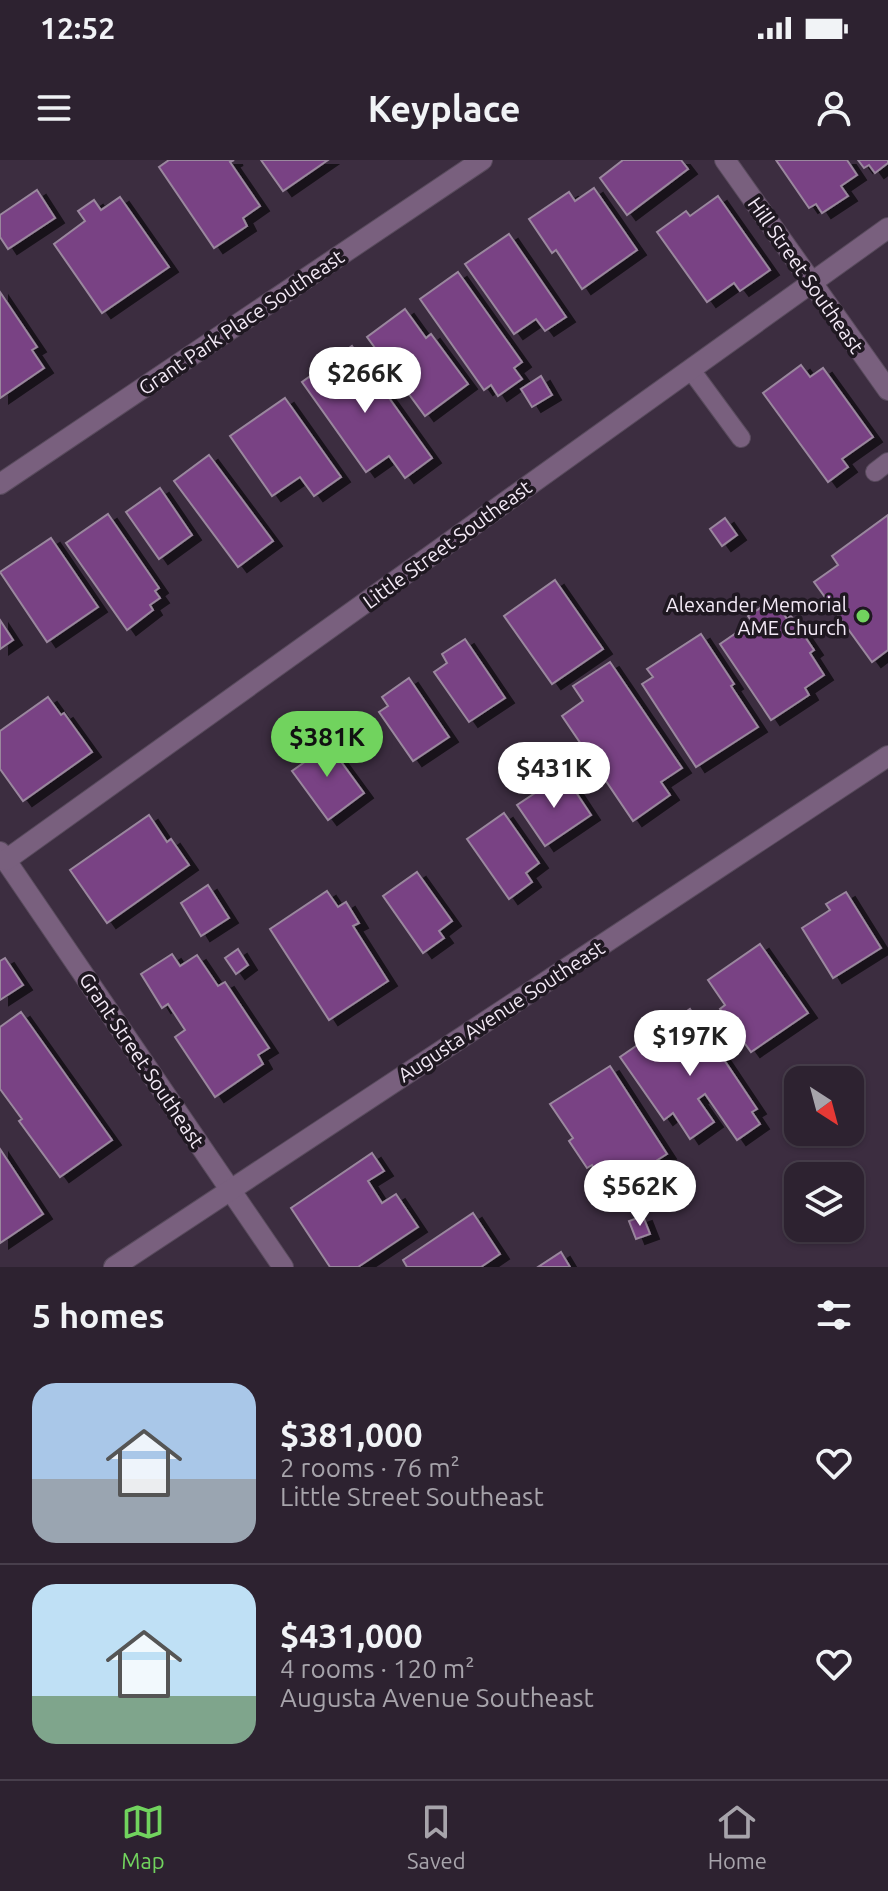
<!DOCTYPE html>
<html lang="en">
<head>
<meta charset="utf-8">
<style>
	:root { --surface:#2d2230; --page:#352a38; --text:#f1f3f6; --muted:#a7a4ab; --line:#483f4c; --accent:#71d35e }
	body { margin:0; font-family:Ubuntu,sans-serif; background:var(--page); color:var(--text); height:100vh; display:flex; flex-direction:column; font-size:30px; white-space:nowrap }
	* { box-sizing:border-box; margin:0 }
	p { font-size:26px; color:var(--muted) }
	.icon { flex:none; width:44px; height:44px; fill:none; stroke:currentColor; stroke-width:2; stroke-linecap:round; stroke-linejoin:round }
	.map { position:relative; height:1107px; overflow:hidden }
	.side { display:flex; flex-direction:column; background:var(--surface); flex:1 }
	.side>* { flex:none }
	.needle { width:52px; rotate:144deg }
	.tools { position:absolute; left:784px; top:906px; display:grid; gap:16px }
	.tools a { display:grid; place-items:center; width:80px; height:80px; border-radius:16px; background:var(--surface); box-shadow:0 2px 6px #0004,0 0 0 2px var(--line); font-size:40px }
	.price { position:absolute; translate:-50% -68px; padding:0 18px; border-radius:28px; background:#fff; color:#222; font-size:26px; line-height:52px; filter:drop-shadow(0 2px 4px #0008) }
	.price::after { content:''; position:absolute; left:50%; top:48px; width:24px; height:18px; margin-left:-12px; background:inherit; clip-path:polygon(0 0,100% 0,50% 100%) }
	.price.on { background:var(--accent); color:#111 }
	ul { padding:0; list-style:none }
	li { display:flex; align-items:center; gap:24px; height:200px; padding:0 32px }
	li+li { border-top:2px solid var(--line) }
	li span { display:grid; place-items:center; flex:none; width:224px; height:160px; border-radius:24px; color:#555 }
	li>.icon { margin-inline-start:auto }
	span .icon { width:96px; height:96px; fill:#fffc; stroke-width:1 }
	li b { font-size:34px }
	h2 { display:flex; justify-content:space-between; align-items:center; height:96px; padding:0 32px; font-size:34px }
	.status { display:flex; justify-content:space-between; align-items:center; height:56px; padding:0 40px; background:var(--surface); direction:ltr }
	.status svg { height:22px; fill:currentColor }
	header { display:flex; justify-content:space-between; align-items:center; height:104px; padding:0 32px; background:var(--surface); font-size:36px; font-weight:700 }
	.dock { display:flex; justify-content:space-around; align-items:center; height:112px; border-top:2px solid var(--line); background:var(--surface); font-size:22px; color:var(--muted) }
	.dock a { display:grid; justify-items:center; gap:4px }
	.dock .on { color:var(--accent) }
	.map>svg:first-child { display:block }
</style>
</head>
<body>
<div class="status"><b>12:52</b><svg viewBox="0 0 49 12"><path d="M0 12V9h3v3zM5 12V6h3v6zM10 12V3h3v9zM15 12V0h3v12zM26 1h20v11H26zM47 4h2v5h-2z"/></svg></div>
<header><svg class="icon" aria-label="menu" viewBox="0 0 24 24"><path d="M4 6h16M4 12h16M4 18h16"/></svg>Keyplace<svg class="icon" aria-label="person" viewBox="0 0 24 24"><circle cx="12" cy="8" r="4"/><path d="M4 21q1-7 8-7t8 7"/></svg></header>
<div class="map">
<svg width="888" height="1107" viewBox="0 0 888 1107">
	<defs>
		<filter id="shadow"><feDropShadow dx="9" dy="5" stdDeviation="0" flood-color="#0009"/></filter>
	</defs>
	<rect width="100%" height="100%" fill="#3c2d40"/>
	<g fill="#794284" stroke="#9a879e" stroke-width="2" filter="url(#shadow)">
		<polygon points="169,0 234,0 230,2 260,46 243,58 247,66 214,88 159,7"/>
		<polygon points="261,0 328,0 283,31"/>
		<polygon points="623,0 681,0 688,9 627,55 600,18"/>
		<polygon points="776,0 847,0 857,15 841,26 848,36 822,53 816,44 809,48"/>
		<polygon points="858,0 888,0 888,3 875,13 869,5 864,8"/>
		<polygon points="594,28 637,90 582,129 556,90 552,93 529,59 569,32 575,41"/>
		<polygon points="37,30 55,58 8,89 0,77 0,55"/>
		<polygon points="718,36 770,110 740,131 734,123 707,142 657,72 686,51 690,56"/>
		<polygon points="120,37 169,107 102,153 54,84 85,61 78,51 94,40 101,50"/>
		<polygon points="509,74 566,157 545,171 536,159 514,174 465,104"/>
		<polygon points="458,112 522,202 514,208 522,219 498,236 491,225 484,230 420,139"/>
		<polygon points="0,132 37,187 32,190 44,208 0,238"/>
		<polygon points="405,149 426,178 431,174 468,224 425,256 367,177"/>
		<polygon points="352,186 432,298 405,318 389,296 366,312 302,222"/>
		<polygon points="801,205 810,217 823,208 873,277 842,299 848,307 828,322 763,233"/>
		<polygon points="541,216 552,235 532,247 521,229"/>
		<polygon points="285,238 341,317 314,336 300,317 272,336 230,276"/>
		<polygon points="209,295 273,381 238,407 174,321"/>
		<polygon points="160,328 192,375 159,399 126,352"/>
		<polygon points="108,354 159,428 155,431 160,438 150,445 153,450 127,470 66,383"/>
		<polygon points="888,355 888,490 872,502 814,422 838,405 832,396"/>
		<polygon points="725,358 737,375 722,386 710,369"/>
		<polygon points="51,378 98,447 47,482 0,412"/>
		<polygon points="555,420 603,489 552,524 504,456"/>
		<polygon points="774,439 787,459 791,456 814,490 810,493 824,515 805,528 809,535 771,560 720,484 752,462 748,456"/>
		<polygon points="0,460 13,480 0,489"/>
		<polygon points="701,474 734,524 731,526 758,567 696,607 642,524 653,517 647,509"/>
		<polygon points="465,479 505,538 469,562 434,512 447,503 442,494"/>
		<polygon points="610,502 682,608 661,622 670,635 633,661 562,556 583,541 573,526"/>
		<polygon points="409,518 449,577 413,601 379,552 388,546 382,537"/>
		<polygon points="48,537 61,555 64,553 92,592 23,641 0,609 0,571"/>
		<polygon points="323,577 364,633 328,660 292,611 306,601 301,594"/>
		<polygon points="564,614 591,655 545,686 517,645"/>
		<polygon points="504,653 539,703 526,713 532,722 509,739 467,679"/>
		<polygon points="149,655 167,682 171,679 189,705 107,763 70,710"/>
		<polygon points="417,712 452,761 439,771 444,778 423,793 383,736"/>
		<polygon points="208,725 229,758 201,776 181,743"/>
		<polygon points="327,731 338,747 346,742 359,763 353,766 388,821 329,860 270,769"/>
		<polygon points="846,732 881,788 833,818 802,768 830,750 826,744"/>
		<polygon points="760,784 808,853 751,892 720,849 725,845 708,820"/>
		<polygon points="238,789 248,805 236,814 225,798"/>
		<polygon points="172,794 180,806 197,795 218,826 225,822 269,888 258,895 263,904 215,937 175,877 185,870 168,844 162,848 141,814"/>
		<polygon points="5,798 23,825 0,840 0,801"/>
		<polygon points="690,849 757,949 752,952 760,964 737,980 705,934 698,939 714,962 690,979 673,953 664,960 620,897"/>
		<polygon points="21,852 112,980 60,1017 19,961 22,959 0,929 0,867"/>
		<polygon points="610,906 667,994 608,1031 592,1005 587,1008 569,981 573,978 550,944"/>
		<polygon points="0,989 43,1054 0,1083"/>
		<polygon points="372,993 384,1011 368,1021 382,1043 396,1034 418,1067 358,1107 330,1107 291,1048"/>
		<polygon points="473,1053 500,1094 481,1107 407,1107 403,1100"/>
		<polygon points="643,1056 650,1074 636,1079 629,1061"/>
		<polygon points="561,1092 570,1107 538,1107"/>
	</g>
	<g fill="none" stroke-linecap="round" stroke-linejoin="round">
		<g stroke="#594b5d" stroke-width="20">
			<g id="service">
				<polyline points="691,210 741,278"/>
				<polyline points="875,312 888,302"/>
			</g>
		</g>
		<g stroke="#594b5d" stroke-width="22">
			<g id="minor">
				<polyline points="0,324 482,0"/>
				<polyline points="0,692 283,1107"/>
				<polyline points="6,700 888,68"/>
				<polyline points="114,1107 888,596"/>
			</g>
		</g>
		<g stroke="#594b5d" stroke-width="22">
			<polyline id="tertiary" points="725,0 888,230"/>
		</g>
		<use href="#service" stroke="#79607e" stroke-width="18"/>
		<use href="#minor" stroke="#79607e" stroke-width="20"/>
		<use href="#tertiary" stroke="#79607e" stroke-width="20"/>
	</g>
	<circle fill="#71d35e" stroke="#1f1821" stroke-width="3" cx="863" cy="456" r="8"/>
	<g text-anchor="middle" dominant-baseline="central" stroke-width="7" stroke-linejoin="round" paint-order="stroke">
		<g font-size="20" fill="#f4eaf7" stroke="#1f1821">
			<text transform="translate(806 115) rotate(55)">Hill Street Southeast</text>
			<text transform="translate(241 162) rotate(-34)">Grant Park Place Southeast</text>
			<text transform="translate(447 384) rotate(-36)">Little Street Southeast</text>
			<text transform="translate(501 851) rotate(-33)">Augusta Avenue Southeast</text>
			<text transform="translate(142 900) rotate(56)">Grant Street Southeast</text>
		</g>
		<g font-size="20" fill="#f4eaf7" stroke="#1f1821" text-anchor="end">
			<text x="847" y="444">Alexander Memorial<tspan x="847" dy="23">AME Church</tspan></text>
		</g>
	</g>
</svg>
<div class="tools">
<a><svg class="needle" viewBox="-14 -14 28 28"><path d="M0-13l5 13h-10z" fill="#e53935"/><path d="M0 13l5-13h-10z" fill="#a7a4ab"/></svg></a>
<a><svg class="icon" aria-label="layers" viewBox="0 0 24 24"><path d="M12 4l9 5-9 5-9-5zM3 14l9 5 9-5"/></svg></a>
</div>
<b class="price" style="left:365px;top:255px">$266K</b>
<b class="price on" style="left:327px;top:619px">$381K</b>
<b class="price" style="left:554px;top:650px">$431K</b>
<b class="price" style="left:690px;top:918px">$197K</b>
<b class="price" style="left:640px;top:1068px">$562K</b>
</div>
<section class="side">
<h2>5 homes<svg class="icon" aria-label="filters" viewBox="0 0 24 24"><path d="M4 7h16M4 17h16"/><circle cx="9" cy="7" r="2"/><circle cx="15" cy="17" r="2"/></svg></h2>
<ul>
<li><span style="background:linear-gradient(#a9c7e8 60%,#9aa5b1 0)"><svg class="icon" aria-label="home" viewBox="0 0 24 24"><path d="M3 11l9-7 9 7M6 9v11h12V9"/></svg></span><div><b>$381,000</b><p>2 rooms · 76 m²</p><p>Little Street Southeast</p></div><svg class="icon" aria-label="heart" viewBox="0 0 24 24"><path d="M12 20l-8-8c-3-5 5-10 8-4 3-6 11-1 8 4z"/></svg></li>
<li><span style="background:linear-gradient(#bfe0f5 70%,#7fa58c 0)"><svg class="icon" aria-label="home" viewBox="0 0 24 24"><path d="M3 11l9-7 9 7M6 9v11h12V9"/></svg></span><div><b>$431,000</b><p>4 rooms · 120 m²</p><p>Augusta Avenue Southeast</p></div><svg class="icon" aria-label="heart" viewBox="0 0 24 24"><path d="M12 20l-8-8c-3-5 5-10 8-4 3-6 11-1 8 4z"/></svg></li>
</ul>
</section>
<nav class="dock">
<a class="on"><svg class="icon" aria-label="map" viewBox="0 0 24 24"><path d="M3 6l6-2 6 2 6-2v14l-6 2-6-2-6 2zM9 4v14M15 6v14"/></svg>Map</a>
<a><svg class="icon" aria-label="saved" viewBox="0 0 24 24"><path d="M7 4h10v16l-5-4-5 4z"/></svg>Saved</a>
<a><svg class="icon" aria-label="home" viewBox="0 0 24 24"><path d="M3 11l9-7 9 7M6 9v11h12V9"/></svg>Home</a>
</nav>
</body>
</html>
